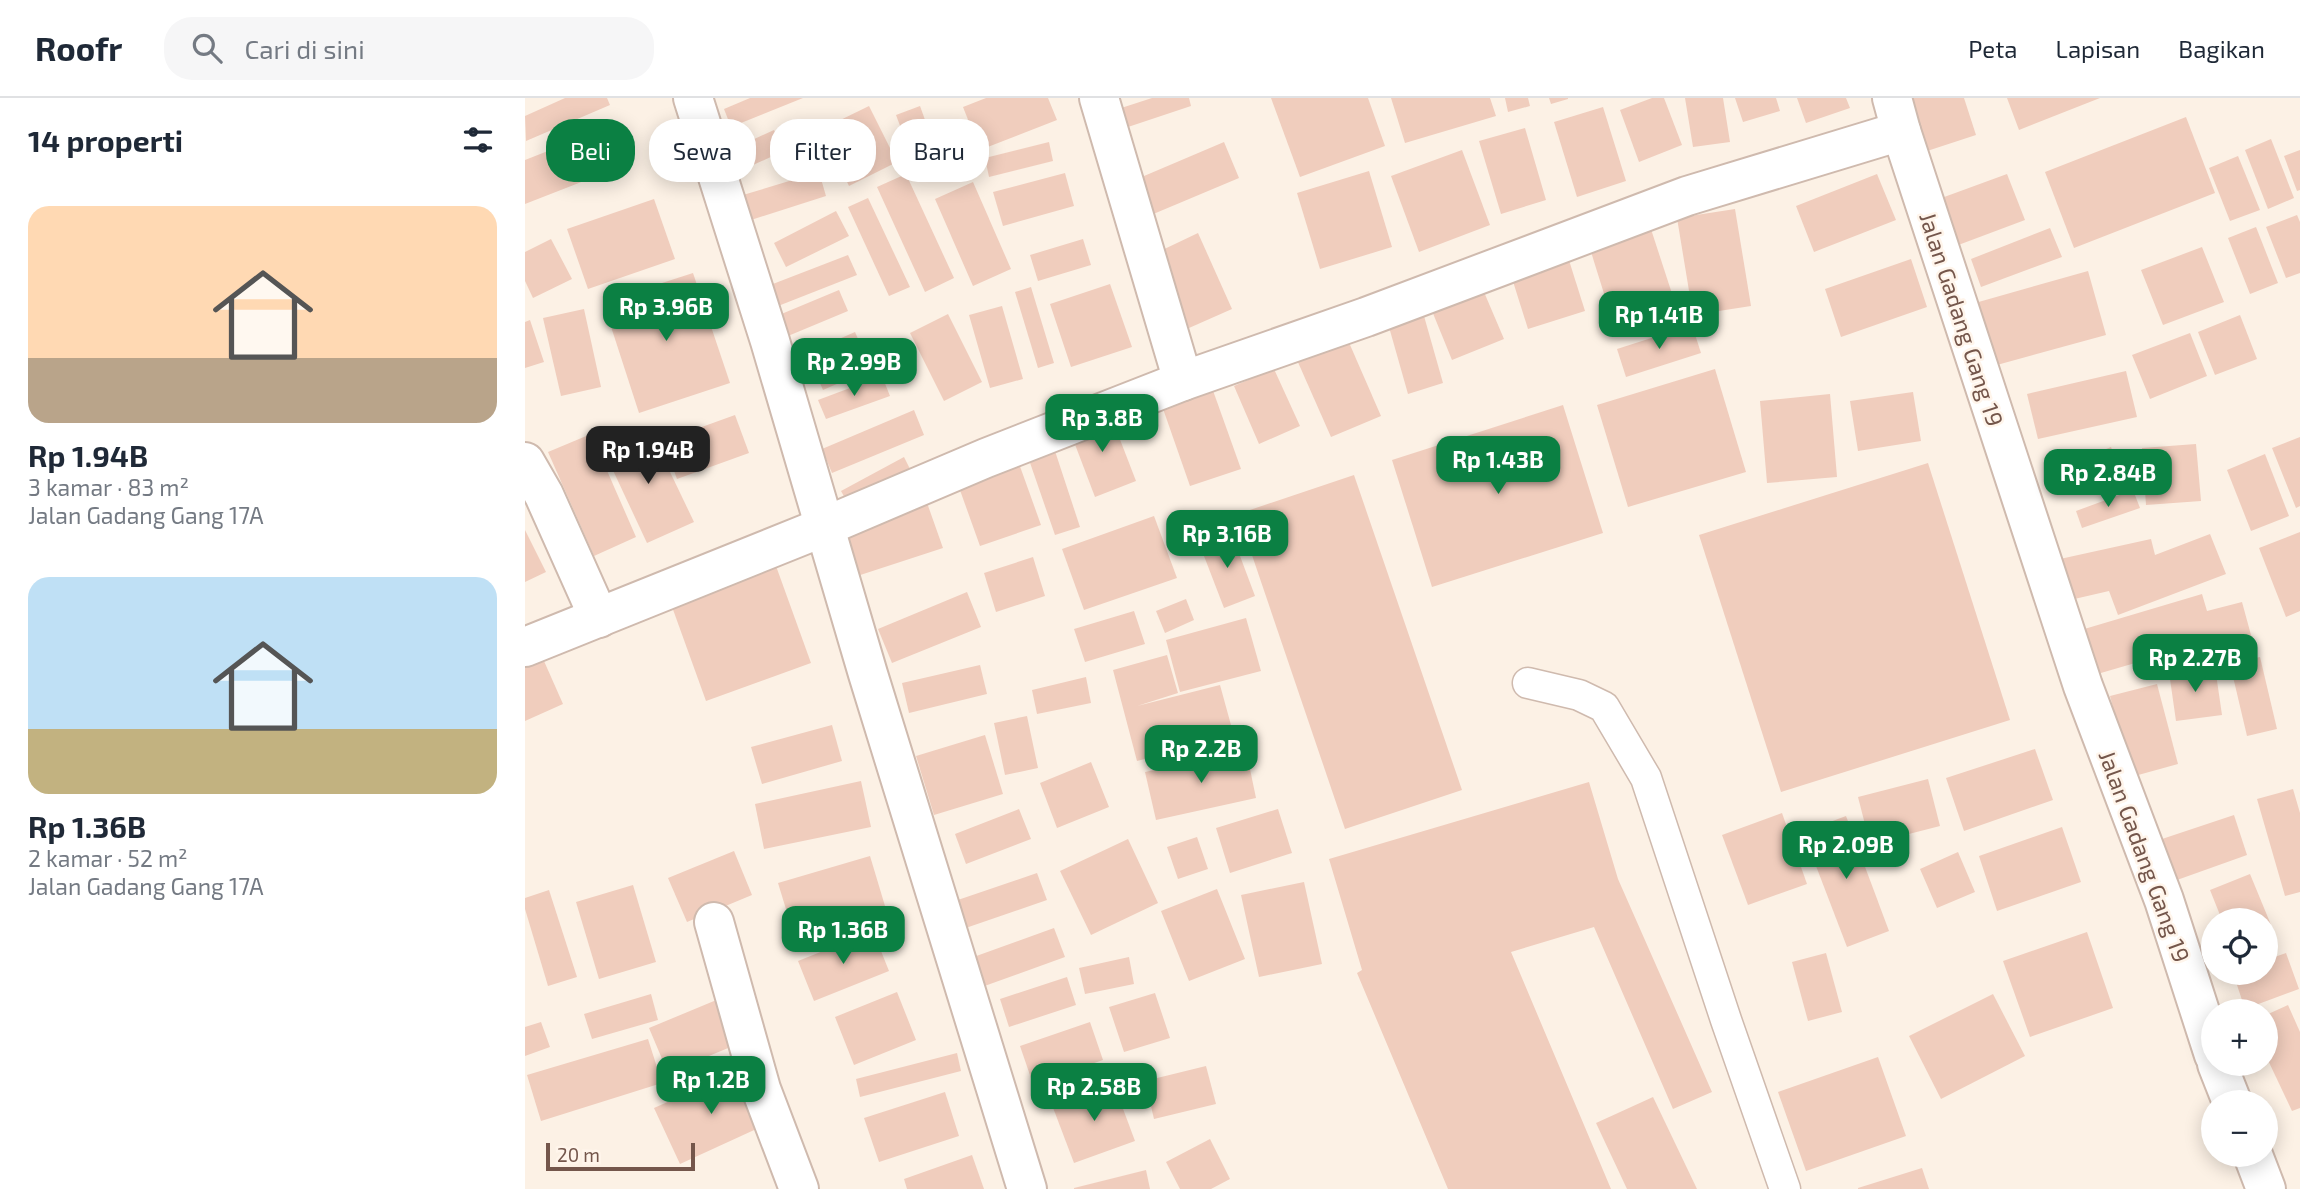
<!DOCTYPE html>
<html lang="id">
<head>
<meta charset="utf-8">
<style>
	:root { --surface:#fff; --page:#f6f6f7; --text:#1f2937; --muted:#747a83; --line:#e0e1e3; --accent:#0b8043 }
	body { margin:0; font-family:"Exo 2",sans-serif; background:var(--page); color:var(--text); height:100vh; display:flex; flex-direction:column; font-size:26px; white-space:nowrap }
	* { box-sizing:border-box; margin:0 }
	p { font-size:23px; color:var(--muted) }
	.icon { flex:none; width:38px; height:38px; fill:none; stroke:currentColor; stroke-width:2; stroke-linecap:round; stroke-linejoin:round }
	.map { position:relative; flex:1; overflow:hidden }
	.side { display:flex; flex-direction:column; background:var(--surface); width:525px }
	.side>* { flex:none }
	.hud { position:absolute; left:21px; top:21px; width:665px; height:63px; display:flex; gap:14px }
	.tools { position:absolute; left:1676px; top:810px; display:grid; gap:14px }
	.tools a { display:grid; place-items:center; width:77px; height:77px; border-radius:50%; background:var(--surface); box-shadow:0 4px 18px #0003; font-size:35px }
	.scale { position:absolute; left:21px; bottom:18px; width:149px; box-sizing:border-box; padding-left:7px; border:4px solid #74564b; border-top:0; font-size:19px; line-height:24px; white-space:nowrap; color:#74564b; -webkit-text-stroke:5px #fff5eb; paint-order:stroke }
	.price { position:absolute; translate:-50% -60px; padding:0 16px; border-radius:14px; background:var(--accent); color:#fff; font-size:23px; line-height:46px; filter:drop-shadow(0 2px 4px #0008) }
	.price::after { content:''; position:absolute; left:50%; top:42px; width:21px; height:16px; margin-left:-10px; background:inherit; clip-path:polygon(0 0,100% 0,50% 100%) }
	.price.current { background:#222; color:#fff }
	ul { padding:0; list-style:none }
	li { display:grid; align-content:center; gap:14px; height:371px; padding:0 28px }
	li span { display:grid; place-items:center; height:217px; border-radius:21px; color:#555 }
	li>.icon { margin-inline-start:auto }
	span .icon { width:126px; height:126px; fill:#fffc; stroke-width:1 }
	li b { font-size:30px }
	h2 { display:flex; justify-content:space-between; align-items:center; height:84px; padding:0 28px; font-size:30px }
	.tag { padding:0 24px; border-radius:28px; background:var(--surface); box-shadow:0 4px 18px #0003; font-size:24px; line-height:63px }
	.tag.current { background:var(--accent); color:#fff }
	header { display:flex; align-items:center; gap:42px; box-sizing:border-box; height:98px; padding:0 35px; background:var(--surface); border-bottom:2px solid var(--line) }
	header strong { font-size:33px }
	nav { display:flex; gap:38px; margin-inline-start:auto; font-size:24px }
	.search { width:490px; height:63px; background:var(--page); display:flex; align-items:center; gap:18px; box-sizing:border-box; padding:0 24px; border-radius:28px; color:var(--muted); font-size:26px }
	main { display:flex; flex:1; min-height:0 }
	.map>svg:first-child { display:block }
</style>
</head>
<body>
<header>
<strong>Roofr</strong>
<div class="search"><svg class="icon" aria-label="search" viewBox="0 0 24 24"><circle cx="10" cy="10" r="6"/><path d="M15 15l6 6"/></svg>Cari di sini</div>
<nav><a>Peta</a><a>Lapisan</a><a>Bagikan</a></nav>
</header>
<main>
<section class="side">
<h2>14 properti<svg class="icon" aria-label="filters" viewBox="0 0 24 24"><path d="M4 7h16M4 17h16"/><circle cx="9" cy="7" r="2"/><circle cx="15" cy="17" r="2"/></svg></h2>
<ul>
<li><span style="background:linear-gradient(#ffd9b3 70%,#b9a48a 0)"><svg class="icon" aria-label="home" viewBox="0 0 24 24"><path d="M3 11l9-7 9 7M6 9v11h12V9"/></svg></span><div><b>Rp 1.94B</b><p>3 kamar · 83 m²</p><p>Jalan Gadang Gang 17A</p></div></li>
<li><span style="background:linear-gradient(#bfe0f5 70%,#c2b280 0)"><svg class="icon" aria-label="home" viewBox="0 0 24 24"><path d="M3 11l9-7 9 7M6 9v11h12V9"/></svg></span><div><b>Rp 1.36B</b><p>2 kamar · 52 m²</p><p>Jalan Gadang Gang 17A</p></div></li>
</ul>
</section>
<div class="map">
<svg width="1775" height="1091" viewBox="0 0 1775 1091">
	<rect width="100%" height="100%" fill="#fcf1e5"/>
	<g fill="#f0cdbd">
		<polygon points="40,0 82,0 85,7 1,43 0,18"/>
		<polygon points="225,0 278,0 206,29 199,11"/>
		<polygon points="461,0 523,0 532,22 455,52 438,9"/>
		<polygon points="627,0 664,0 666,8 594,32 587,13"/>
		<polygon points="746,0 843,0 860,48 775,79"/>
		<polygon points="866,0 965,0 971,18 880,45"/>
		<polygon points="980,0 1003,0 1005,8 983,14"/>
		<polygon points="1024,0 1043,0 1043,1 1026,6"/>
		<polygon points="1127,0 1139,0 1157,47 1114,64 1095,12"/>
		<polygon points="1160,0 1198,0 1205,44 1168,49"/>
		<polygon points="1210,0 1251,0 1255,13 1218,24"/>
		<polygon points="1272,0 1321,0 1325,10 1281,25"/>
		<polygon points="1378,0 1439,0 1451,37 1396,55"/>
		<polygon points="1482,0 1575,0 1494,32"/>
		<polygon points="344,8 372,64 324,88 297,31"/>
		<polygon points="395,8 418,72 395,81 371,17"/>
		<polygon points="1078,9 1101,83 1052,99 1029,24"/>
		<polygon points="1661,19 1690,95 1549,150 1520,74"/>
		<polygon points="89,27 105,65 0,106 0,62"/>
		<polygon points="1000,30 1021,102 976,116 954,43"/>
		<polygon points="249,32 259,53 206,77 197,56"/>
		<polygon points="1746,41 1769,100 1743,111 1720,52"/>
		<polygon points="524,44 528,63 464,79 460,60"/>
		<polygon points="699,44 714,80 626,117 612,81"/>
		<polygon points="937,52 965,127 894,154 866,78"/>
		<polygon points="1775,52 1775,92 1772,93 1759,58"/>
		<polygon points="1713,58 1735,112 1705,123 1684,70"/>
		<polygon points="844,73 867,149 795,171 772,95"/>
		<polygon points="294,74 301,98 226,122 218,97"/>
		<polygon points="540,75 549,108 478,128 468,94"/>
		<polygon points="381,76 429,180 400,194 352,89"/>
		<polygon points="1352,76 1371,122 1289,154 1271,108"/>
		<polygon points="1482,76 1500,122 1428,149 1411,102"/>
		<polygon points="448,84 486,171 448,188 410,101"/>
		<polygon points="343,100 385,189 364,198 323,109"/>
		<polygon points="129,101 150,161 63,191 42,131"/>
		<polygon points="1210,111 1226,208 1168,217 1152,120"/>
		<polygon points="311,113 324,138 261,169 249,145"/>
		<polygon points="1772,117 1775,124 1775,175 1761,180 1741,129"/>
		<polygon points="1123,122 1152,211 1090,231 1062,141"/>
		<polygon points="1731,129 1753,185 1725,196 1703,140"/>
		<polygon points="1525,130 1537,159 1456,189 1446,161"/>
		<polygon points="673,135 707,211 664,230 631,155"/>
		<polygon points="26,141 47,181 8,200 0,183 0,154"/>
		<polygon points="558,141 566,167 513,183 505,157"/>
		<polygon points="1677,149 1699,204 1638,227 1616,172"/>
		<polygon points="1042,156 1060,213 1003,231 985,174"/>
		<polygon points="323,157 332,177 248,210 240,189"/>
		<polygon points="1386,161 1402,209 1316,239 1300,191"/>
		<polygon points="1563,173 1581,237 1461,270 1443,207"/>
		<polygon points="168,175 205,285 114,315 78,204"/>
		<polygon points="585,186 607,249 546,269 525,206"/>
		<polygon points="956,187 979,241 927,262 905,208"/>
		<polygon points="506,189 529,265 513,270 490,194"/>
		<polygon points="314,192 323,213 263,238 254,217"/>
		<polygon points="477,208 498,281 465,290 444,217"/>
		<polygon points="59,211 76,289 36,298 18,220"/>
		<polygon points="423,216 457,284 419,303 385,235"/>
		<polygon points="1715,217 1732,261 1690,277 1673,234"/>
		<polygon points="899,218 918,285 883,296 864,229"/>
		<polygon points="5,222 19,264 0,270 0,224"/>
		<polygon points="1167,227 1176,255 1101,279 1092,251"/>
		<polygon points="330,234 346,271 298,292 282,255"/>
		<polygon points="1665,235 1682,278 1625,301 1607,257"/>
		<polygon points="822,240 856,318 806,339 772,262"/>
		<polygon points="749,271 775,328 734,346 709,288"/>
		<polygon points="1190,271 1221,374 1103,409 1072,307"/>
		<polygon points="1601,273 1612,319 1513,341 1502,296"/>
		<polygon points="357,278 365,298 301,321 293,302"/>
		<polygon points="686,287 716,371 665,388 636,305"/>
		<polygon points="1388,294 1396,343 1333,353 1325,303"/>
		<polygon points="1305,296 1312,379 1242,385 1235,303"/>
		<polygon points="1038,307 1078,435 907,489 867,362"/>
		<polygon points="389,312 399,337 307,375 297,351"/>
		<polygon points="584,313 611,383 570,399 543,328"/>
		<polygon points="210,317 224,355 152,381 138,343"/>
		<polygon points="124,330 169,424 122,445 78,351"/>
		<polygon points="66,336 111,439 69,458 23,354"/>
		<polygon points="1775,339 1775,408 1771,410 1747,350"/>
		<polygon points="1671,346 1676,403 1621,407 1617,350"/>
		<polygon points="528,347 555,429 530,437 502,356"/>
		<polygon points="1586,349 1593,367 1545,387 1537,369"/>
		<polygon points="1740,356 1764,418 1726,433 1702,372"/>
		<polygon points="379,359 387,375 325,409 316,393"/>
		<polygon points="492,360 516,427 455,448 431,381"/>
		<polygon points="1403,365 1485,622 1256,694 1174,437"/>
		<polygon points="829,377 937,692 820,731 713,416"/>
		<polygon points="1608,392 1615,410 1557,430 1551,413"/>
		<polygon points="401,402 418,450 320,482 304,435"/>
		<polygon points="629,418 652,480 559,512 537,451"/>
		<polygon points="0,432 21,474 0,484"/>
		<polygon points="706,434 730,498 699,510 674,445"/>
		<polygon points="1775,434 1775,513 1761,519 1734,450"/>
		<polygon points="1685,436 1701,476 1593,517 1584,493 1545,502 1535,461 1626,441 1630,457"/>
		<polygon points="508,459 520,498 471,514 459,475"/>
		<polygon points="251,468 286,565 181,603 146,506"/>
		<polygon points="442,494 456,529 367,565 353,531"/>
		<polygon points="1677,496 1682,513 1717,504 1729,548 1621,577 1617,563 1569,577 1556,532"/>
		<polygon points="661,501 669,522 640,535 631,513"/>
		<polygon points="609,513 620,546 560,564 549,531"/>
		<polygon points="721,520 736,573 655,594 641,542"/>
		<polygon points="15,554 38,606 0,623 0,560"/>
		<polygon points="642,557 653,595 612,608 695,587 709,638 612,663 588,572"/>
		<polygon points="1735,559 1752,631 1722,638 1705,566"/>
		<polygon points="455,567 462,596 384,615 377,585"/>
		<polygon points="1690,569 1697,617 1651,623 1644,574"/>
		<polygon points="561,579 566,605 512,616 507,592"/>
		<polygon points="1632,586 1653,666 1606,679 1585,598"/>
		<polygon points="502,618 513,670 480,677 469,625"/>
		<polygon points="307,627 317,663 237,686 226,649"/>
		<polygon points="460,637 478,696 409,717 391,658"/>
		<polygon points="1510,651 1528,702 1439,733 1421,680"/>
		<polygon points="721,652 731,700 631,722 620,674"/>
		<polygon points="566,664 584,709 532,730 515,685"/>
		<polygon points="1403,681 1415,728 1345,746 1333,699"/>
		<polygon points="336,683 346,729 239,751 230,706"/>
		<polygon points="1064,684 1093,781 1187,994 1148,1011 1069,829 986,854 1086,1091 923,1091 832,875 837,872 804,761"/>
		<polygon points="1768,691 1775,715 1775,794 1760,798 1732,701"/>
		<polygon points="494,711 506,741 441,766 430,736"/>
		<polygon points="753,711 767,755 705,775 691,730"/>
		<polygon points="1257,715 1282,786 1223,807 1197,737"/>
		<polygon points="1709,717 1722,757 1652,782 1637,741"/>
		<polygon points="1321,718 1364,833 1322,849 1278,734"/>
		<polygon points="1537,729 1556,784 1472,813 1454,758"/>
		<polygon points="672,739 683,771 653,781 642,749"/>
		<polygon points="603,741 633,805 566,837 535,773"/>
		<polygon points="209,753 227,797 162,824 143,780"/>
		<polygon points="1433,754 1450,794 1412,810 1395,771"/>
		<polygon points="345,758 360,808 268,834 253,785"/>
		<polygon points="512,775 522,802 432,833 424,805"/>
		<polygon points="1725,776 1751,839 1741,843 1741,822 1697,822 1685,792"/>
		<polygon points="779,784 797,866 734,879 716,797"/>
		<polygon points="108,787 131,864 74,881 51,804"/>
		<polygon points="692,791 720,861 664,883 636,813"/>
		<polygon points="24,792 52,879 23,888 0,811 0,800"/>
		<polygon points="529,830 540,859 454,890 443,861"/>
		<polygon points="348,833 364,873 289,903 273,863"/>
		<polygon points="1562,834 1588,910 1505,939 1478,863"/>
		<polygon points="1301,855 1317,914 1283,923 1267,864"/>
		<polygon points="1761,855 1774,891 1720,911 1708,875 1741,875 1741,862"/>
		<polygon points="604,859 609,886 560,896 554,870"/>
		<polygon points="542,879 551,907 484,929 475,901"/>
		<polygon points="372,894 391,942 329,967 310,919"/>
		<polygon points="630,895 645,940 599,954 584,909"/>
		<polygon points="126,896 133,922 67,941 59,916"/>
		<polygon points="1468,896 1500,958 1416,1001 1384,938"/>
		<polygon points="201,898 220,943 143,975 124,930"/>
		<polygon points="1763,907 1775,934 1775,1010 1767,1013 1741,958 1741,917"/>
		<polygon points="16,924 25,949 0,958 0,929"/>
		<polygon points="565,924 578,962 508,986 495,948"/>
		<polygon points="123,941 137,985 16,1023 2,977"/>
		<polygon points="432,955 436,973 335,999 331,981"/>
		<polygon points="1353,959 1381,1038 1281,1073 1253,994"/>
		<polygon points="681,968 691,1006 629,1021 620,983"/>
		<polygon points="217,971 242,1026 155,1066 129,1010"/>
		<polygon points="588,984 610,1043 549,1065 527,1007"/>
		<polygon points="420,994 434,1038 354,1064 339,1020"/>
		<polygon points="1128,999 1172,1091 1102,1091 1071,1025"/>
		<polygon points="685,1041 705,1081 686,1091 655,1091 641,1064"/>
		<polygon points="447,1057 459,1091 382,1091 379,1081"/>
		<polygon points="1397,1070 1404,1091 1333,1091 1333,1090"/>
		<polygon points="621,1072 625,1091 549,1091 549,1090"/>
	</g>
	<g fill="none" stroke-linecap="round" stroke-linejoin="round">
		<g stroke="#cfbaae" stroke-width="33">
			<polyline id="service" points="1003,585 1054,597 1079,609 1121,680 1201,922 1260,1091"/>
		</g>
		<g stroke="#cfbaae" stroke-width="42">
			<g id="minor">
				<polyline points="168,0 245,243 343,576 502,1091"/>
				<polyline points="574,0 658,283"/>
				<polyline points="1367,0 1376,33 1558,588 1639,802 1689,957"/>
				<polyline points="0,364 19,397 74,520"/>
				<polyline points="0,549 301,428 461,360 658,283 841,219 1162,98 1376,33"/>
				<polyline points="189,824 236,991 274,1091"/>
				<polyline points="1692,966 1707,1004"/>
				<polyline points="1728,1057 1741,1091"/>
			</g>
		</g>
		<use href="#service" stroke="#fff" stroke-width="30"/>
		<use href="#minor" stroke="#fff" stroke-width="38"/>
	</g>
	<g text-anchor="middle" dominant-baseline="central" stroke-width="5" stroke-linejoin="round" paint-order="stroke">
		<g font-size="23" fill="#74564b" stroke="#fff5eb">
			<text transform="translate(1437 221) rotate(72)">Jalan Gadang Gang 19</text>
			<text transform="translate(1620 758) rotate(70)">Jalan Gadang Gang 19</text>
		</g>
	</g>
</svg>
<div class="tools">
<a><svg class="icon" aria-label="locate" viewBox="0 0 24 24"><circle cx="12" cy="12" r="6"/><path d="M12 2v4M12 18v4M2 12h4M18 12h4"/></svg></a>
<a>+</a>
<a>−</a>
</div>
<div class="scale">20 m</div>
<b class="price" style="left:141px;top:245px">Rp 3.96B</b>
<b class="price" style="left:1134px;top:253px">Rp 1.41B</b>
<b class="price" style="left:329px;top:300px">Rp 2.99B</b>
<b class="price" style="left:577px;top:356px">Rp 3.8B</b>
<b class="price current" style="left:123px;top:388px">Rp 1.94B</b>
<b class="price" style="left:973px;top:398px">Rp 1.43B</b>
<b class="price" style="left:1583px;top:411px">Rp 2.84B</b>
<b class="price" style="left:702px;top:472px">Rp 3.16B</b>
<b class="price" style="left:1670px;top:596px">Rp 2.27B</b>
<b class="price" style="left:676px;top:687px">Rp 2.2B</b>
<b class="price" style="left:1321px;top:783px">Rp 2.09B</b>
<b class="price" style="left:318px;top:868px">Rp 1.36B</b>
<b class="price" style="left:186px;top:1018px">Rp 1.2B</b>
<b class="price" style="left:569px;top:1025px">Rp 2.58B</b>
<div class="hud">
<a class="tag current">Beli</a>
<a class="tag">Sewa</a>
<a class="tag">Filter</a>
<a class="tag">Baru</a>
</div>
</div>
</main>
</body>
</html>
